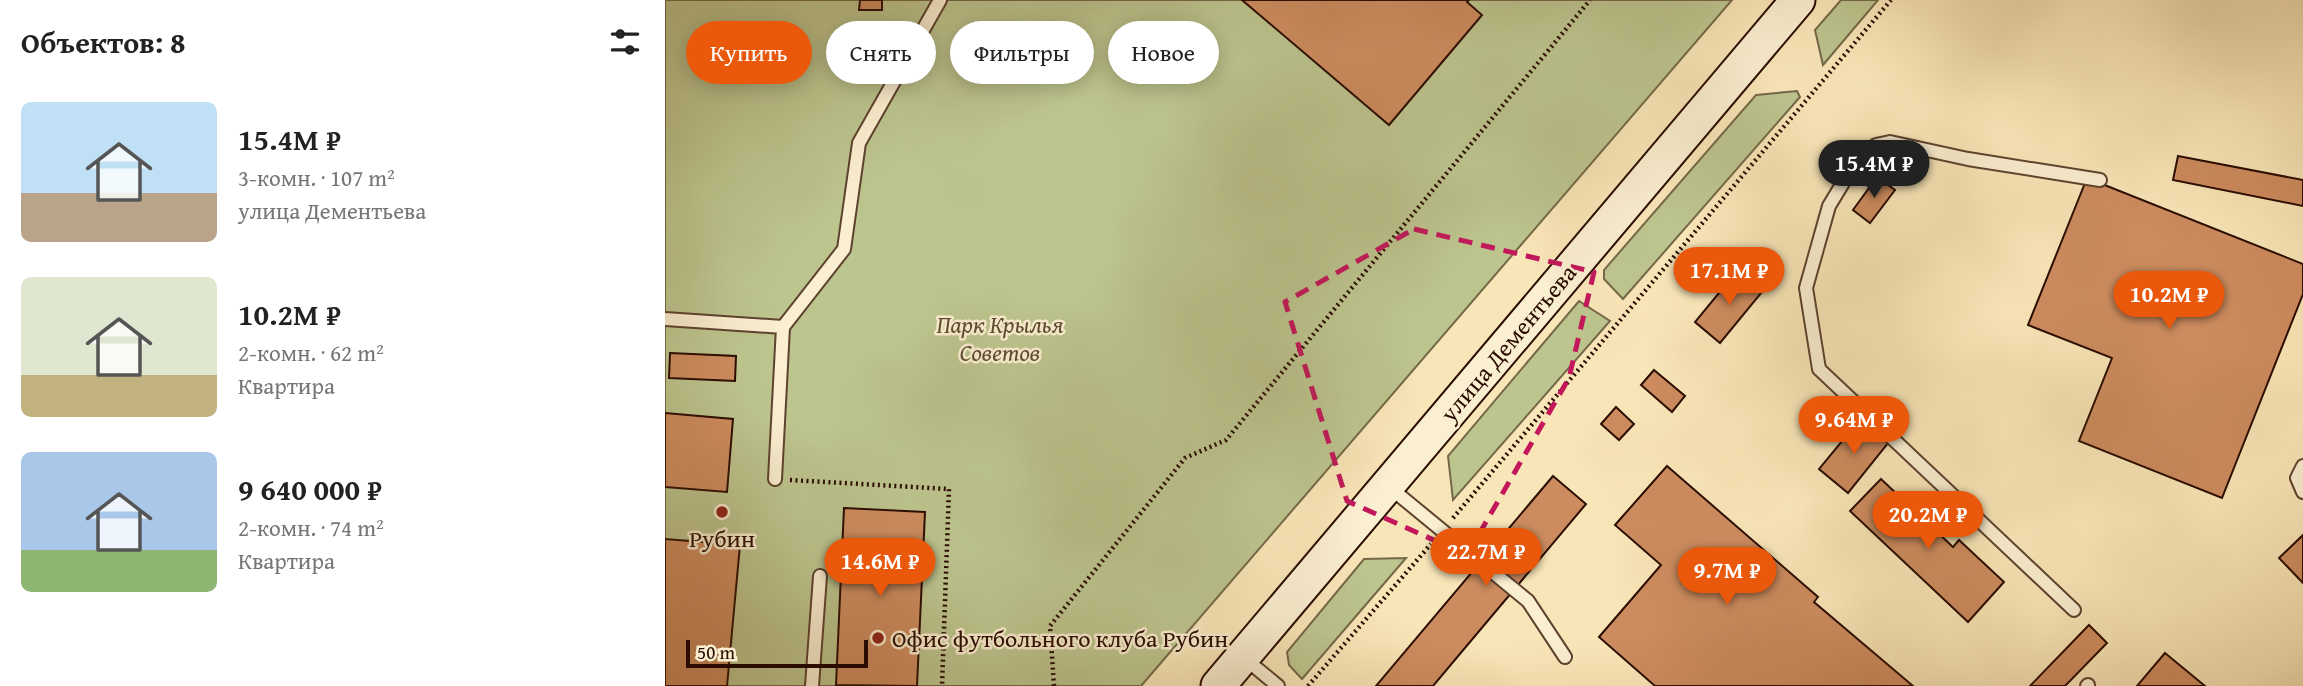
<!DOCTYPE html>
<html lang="ru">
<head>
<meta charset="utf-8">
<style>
	:root { --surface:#fff; --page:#f2f2f2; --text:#222; --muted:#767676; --accent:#ea580c }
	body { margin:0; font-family:"Gentium Book Plus",serif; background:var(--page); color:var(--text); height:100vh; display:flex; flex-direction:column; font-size:26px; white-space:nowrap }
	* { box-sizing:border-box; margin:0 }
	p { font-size:23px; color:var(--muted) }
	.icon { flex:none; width:38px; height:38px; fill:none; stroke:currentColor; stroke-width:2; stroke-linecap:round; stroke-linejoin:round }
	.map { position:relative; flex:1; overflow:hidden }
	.sheet { display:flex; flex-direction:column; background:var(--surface); width:665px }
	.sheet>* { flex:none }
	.hud { position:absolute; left:21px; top:21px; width:665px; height:63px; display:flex; gap:14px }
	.scale { position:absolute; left:21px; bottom:18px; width:182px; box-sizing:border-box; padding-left:7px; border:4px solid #2a0c00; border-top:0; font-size:19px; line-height:24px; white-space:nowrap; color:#2a0c00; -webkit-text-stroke:5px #fbefd1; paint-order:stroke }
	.price { position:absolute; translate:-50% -60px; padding:0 16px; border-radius:24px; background:var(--accent); color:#fff; font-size:23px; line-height:46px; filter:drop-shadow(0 2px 4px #0008) }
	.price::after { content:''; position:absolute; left:50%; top:42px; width:21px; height:16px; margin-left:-10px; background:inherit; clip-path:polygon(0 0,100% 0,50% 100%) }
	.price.active { background:#222; color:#fff }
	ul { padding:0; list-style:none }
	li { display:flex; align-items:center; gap:21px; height:175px; padding:0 21px }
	li span { display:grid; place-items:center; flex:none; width:196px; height:140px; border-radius:10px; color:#555 }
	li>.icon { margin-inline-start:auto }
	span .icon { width:84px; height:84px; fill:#fffc; stroke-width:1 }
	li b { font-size:30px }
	h2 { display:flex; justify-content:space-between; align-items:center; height:84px; padding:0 21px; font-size:30px }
	.chip { padding:0 24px; border-radius:32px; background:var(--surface); box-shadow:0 4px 18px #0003; font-size:24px; line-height:63px }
	.chip.active { background:var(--accent); color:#fff }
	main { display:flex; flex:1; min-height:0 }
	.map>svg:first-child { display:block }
</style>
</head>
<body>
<main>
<section class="sheet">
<h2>Объектов: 8<svg class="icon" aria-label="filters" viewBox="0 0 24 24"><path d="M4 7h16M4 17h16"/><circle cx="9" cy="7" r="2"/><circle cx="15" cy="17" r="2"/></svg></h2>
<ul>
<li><span style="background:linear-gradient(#bfe0f5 65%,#b9a48a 0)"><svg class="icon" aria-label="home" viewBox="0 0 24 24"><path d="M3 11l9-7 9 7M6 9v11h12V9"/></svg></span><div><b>15.4M ₽</b><p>3-комн. · 107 m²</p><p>улица Дементьева</p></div></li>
<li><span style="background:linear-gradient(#dfe7d0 70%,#c2b280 0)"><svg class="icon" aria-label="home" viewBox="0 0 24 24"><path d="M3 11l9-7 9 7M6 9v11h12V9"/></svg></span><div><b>10.2M ₽</b><p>2-комн. · 62 m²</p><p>Квартира</p></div></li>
<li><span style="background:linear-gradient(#a9c7e8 70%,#8fb573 0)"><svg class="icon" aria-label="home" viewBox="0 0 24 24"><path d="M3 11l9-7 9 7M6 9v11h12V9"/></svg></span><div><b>9 640 000 ₽</b><p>2-комн. · 74 m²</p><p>Квартира</p></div></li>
</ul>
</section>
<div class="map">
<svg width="1638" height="686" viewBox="0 0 1638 686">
	<rect width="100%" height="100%" fill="#f9e6b8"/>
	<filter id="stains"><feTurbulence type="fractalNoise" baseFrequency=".00286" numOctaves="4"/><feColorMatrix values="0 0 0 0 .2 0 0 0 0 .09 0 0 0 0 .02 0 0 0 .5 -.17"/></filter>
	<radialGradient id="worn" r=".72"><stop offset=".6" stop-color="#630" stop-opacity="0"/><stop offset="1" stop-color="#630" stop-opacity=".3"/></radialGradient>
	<g fill="#bdc58f" stroke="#746848" stroke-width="2">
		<polygon points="0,0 1067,0 476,686 0,686"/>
		<polygon points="1176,0 1213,0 1158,65 1150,30"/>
		<polygon points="1132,91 1135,97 958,299 939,279 939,270 1091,95"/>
		<polygon points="914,301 945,321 788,500 783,456"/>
		<polygon points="741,558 637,679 624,665 622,652 699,559"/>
	</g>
	<g fill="#cd8c5f" stroke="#2a0c00" stroke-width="2">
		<polygon points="195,0 217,0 217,10 194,10"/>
		<polygon points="577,0 804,0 802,2 817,15 724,125"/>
		<polygon points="1513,156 1638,180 1638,206 1508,180"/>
		<polygon points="1212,177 1230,190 1205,223 1188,210"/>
		<polygon points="1422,178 1638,264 1638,294 1557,498 1414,441 1447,358 1363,325"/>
		<polygon points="1072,271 1097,292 1055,343 1030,322"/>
		<polygon points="5,353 71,356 70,381 4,378"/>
		<polygon points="989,370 1020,396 1007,412 976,385"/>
		<polygon points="951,407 969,424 954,440 936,424"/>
		<polygon points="0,413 68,419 62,492 0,487"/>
		<polygon points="1196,418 1224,442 1183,493 1154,469"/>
		<polygon points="1002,466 1153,597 1149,602 1248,686 990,686 934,637 996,565 950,525"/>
		<polygon points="888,476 921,504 768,686 711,686"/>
		<polygon points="1216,479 1288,547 1294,540 1339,582 1303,622 1185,511"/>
		<polygon points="179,508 260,512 252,686 171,685"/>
		<polygon points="1638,535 1638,583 1614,558"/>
		<polygon points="0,539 75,545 62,686 0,686"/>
		<polygon points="1424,625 1442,643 1400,686 1365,686"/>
		<polygon points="1500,653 1540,686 1472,686"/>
	</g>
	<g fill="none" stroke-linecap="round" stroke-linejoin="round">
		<g stroke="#5e422e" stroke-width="16">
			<g id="lane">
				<polyline points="0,319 118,327 110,479"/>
				<polyline points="118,327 179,249 194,143 275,0"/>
				<polyline points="1638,466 1632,478 1638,492"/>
				<polyline points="723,486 863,601 900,657"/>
				<polyline points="1409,610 1154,369 1141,288 1164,206 1193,158 1211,145 1225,142 1303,159 1435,180"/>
				<polyline points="578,657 613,686"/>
				<polyline points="147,686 155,576"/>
				<polyline points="1422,686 1423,685"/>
			</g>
		</g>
		<g stroke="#2a0c00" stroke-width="37">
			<polyline id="secondary" points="553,686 1133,0"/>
		</g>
		<g stroke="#2a0c00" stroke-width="4.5" stroke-dasharray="2 3.5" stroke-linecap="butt">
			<polyline points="125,480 284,489 277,686"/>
			<polyline points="788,518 1226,0"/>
			<polyline points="389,686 385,626 520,458 561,440 925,0"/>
			<polyline points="643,686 766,544"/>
		</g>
		<use href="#lane" stroke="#fbefd1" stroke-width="12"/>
		<use href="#secondary" stroke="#fbefd1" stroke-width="33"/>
	</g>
	<path fill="none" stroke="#c2185b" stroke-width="5" stroke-dasharray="14 9" stroke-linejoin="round" d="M749 229 929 272 904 378 802 555 682 501 620 302Z"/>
	<g fill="#8f2418" stroke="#fbefd1" stroke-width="2.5">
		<circle cx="57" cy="512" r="7"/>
		<circle cx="213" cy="638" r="7"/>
	</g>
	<g text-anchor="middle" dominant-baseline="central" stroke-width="5" stroke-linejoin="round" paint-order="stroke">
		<g font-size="24" font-style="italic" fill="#5d4d32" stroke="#fbefd1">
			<text x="335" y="324">Парк Крылья<tspan x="335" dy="28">Советов</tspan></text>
		</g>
		<g font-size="24" fill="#2a0c00" stroke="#fbefd1">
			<text transform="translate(843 343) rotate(-50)">улица Дементьева</text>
		</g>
		<g font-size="24" fill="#2a0c00" stroke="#fbefd1">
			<text x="57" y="538">Рубин</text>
			<text x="227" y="638" text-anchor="start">Офис футбольного клуба Рубин</text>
		</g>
	</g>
	<rect width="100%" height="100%" filter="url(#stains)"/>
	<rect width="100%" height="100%" fill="url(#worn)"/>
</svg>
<div class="scale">50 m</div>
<b class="price active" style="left:1209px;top:200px">15.4M ₽</b>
<b class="price" style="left:1064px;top:307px">17.1M ₽</b>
<b class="price" style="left:1504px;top:331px">10.2M ₽</b>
<b class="price" style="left:1189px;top:456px">9.64M ₽</b>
<b class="price" style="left:1263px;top:551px">20.2M ₽</b>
<b class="price" style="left:821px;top:588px">22.7M ₽</b>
<b class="price" style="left:215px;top:598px">14.6M ₽</b>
<b class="price" style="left:1062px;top:607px">9.7M ₽</b>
<div class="hud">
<a class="chip active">Купить</a>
<a class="chip">Снять</a>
<a class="chip">Фильтры</a>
<a class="chip">Новое</a>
</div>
</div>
</main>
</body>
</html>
